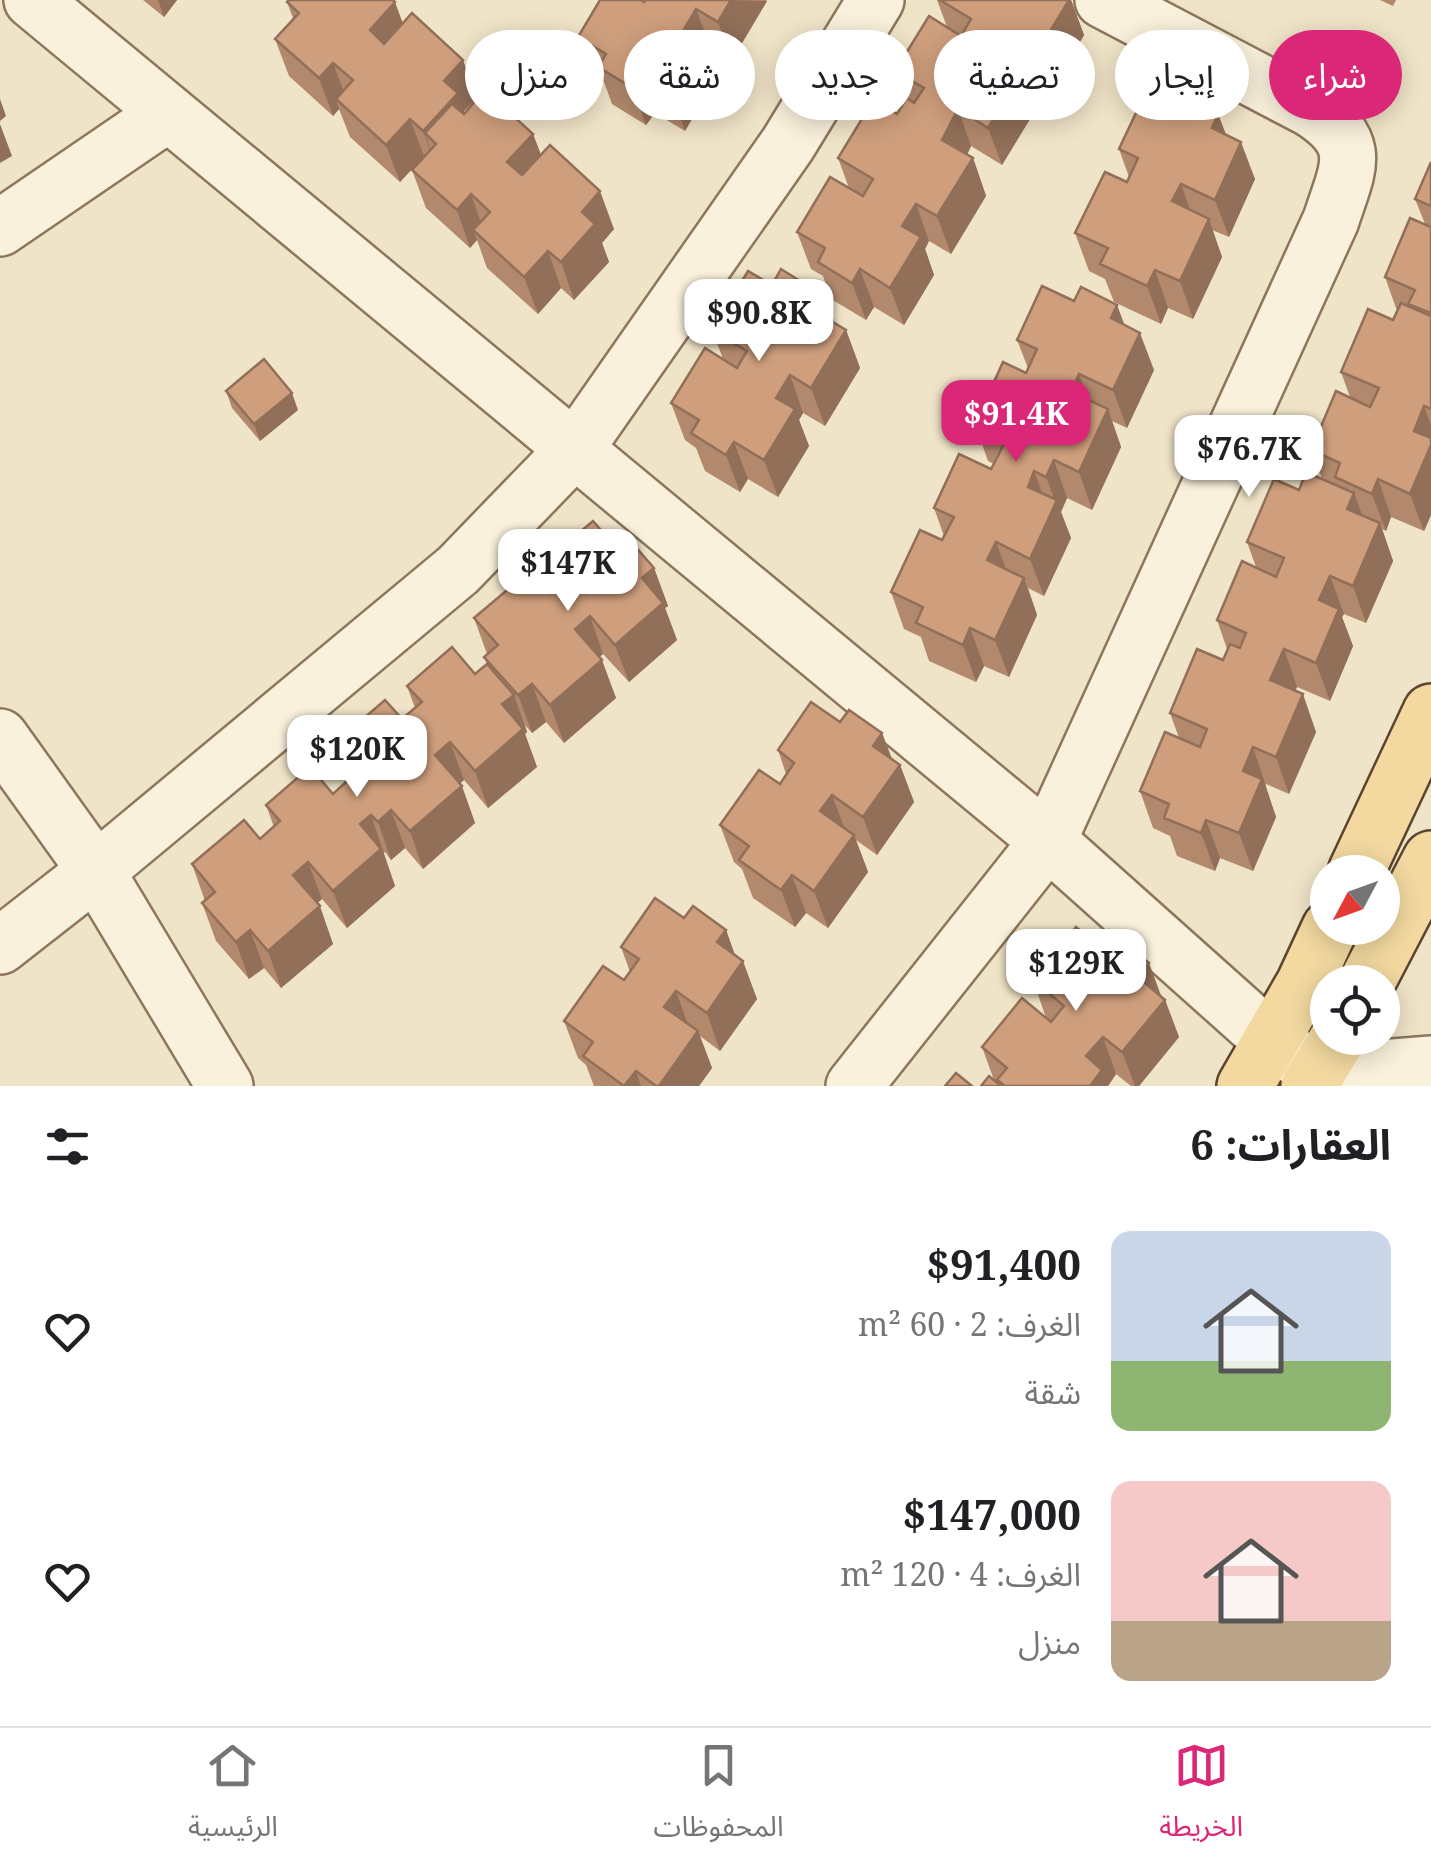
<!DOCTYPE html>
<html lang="ar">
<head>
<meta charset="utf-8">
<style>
	:root { --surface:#fff; --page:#f2f2f2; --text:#202124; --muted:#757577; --line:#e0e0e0; --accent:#db2777 }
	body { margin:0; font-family:"Noto Serif","Noto Sans Arabic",serif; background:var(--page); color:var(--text); direction:rtl; height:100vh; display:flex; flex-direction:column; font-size:38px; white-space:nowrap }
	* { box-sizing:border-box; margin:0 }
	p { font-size:32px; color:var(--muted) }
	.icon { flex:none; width:55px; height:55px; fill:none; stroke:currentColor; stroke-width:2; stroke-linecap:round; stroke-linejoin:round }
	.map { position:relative; height:1086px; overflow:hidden; direction:ltr }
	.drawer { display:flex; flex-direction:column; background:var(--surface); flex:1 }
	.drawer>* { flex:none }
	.guide { position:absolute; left:30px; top:30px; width:1372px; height:90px; direction:rtl; display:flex; gap:20px }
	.needle { width:65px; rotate:229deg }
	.fabs { position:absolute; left:1310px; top:855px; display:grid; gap:20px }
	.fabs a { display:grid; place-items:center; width:90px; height:90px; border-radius:50%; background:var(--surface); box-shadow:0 5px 25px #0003; font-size:50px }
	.price { position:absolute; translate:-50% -85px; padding:0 22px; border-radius:20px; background:#fff; color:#222; font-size:32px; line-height:65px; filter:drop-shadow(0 2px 5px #0008) }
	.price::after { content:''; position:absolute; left:50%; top:60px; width:30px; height:22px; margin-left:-15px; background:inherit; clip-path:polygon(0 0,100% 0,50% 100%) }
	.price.active { background:var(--accent); color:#fff }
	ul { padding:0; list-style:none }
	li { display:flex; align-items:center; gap:30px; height:250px; padding:0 40px }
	li span { display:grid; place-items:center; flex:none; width:280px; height:200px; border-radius:20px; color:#555 }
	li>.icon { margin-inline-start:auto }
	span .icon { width:120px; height:120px; fill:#fffc; stroke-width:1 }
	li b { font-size:42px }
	h2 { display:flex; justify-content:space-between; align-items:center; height:120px; padding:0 40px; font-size:42px }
	.tag { padding:0 35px; border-radius:45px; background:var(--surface); box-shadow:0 5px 25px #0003; font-size:35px; line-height:90px }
	.tag.active { background:var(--accent); color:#fff }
	.dock { display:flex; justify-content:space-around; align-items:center; height:140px; border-top:2px solid var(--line); background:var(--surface); font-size:28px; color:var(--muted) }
	.dock a { display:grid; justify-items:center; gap:5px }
	.dock .active { color:var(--accent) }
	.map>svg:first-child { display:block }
</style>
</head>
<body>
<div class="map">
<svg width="1431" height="1086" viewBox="0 0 1431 1086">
	<rect width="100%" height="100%" fill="#f0e4c8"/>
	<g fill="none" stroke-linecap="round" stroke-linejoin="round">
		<g stroke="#8d765c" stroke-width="60">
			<g id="minor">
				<polyline points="32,0 1048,841 1272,1041 1319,1073 1431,1064"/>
				<polyline points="0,228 167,114"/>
				<polyline points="0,737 96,871 225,1086"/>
				<polyline points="0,946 96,871 458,570 575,449 788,144 876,0"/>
				<path d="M854 1086 1048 841 1331 220C1348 167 1365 144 1311 109L1103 0"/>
			</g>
		</g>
		<g stroke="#5b4430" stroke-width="60">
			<g id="major">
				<polyline points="1356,872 1431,712"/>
				<polyline points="1367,982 1431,859"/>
				<polyline points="1245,1086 1304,984 1330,928"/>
				<polyline points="1309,1086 1338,1038"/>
			</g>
		</g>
		<use href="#minor" stroke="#faf1dc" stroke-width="55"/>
		<use href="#major" stroke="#f3d9a0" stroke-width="55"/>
	</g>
	<g fill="#b2896c">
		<polygon points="143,0 177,0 164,17"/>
		<polygon points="600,0 766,0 767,1 732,60 710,47 706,54 715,80 685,131 655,113 646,125 612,104 604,82 592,74 578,37"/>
		<polygon points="937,0 1071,0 1084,35 1049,94 1027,80 1023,88 1033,114 1002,165 971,146 967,155 973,158 986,196 951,254 929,241 925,249 934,275 904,325 874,307 866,320 831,299 823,276 811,269 797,232 849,188 838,158 897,114 906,100 895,71 947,27"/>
		<polygon points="1380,0 1396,0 1393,6"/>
		<polygon points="287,2 403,23 477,98 464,111 465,113 533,134 541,155 614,229 602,243 609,262 574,300 561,288 538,314 487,268 477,240 470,248 426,208 412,170 424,156 400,182 350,137 339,109 333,116 289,76 275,39 293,18"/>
		<polygon points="1176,110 1218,114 1226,134 1255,179 1229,237 1212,230 1222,257 1193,319 1168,308 1161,324 1114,302 1105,279 1089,271 1075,233 1127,182 1129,177 1119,149"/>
		<polygon points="1431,162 1431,515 1424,531 1391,517 1386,531 1382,529 1393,561 1366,623 1344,614 1342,617 1353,646 1330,701 1297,687 1295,691 1316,732 1289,794 1266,784 1265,787 1276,817 1253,871 1220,858 1215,871 1177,856 1170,836 1153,828 1140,791 1179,738 1170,713 1223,660 1227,649 1217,620 1256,567 1247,542 1299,490 1322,479 1311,450 1350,397 1341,372 1393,320 1397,311 1385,277 1425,224 1415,199"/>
		<polygon points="772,285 825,297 835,323 846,330 860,368 825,426 803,413 799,420 809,446 778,497 748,479 740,492 705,471 696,448 685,440 671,403 723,359 712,330"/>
		<polygon points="1125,325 1154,370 1127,428 1112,421 1121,447 1092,510 1067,498 1061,512 1071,538 1044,596 1028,588 1037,615 1009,677 984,666 976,682 929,661 921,637 904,629 891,592 942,540 944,536 934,508 991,469 994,464 988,461 975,424 1026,373 1028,368 1017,340"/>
		<polygon points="226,391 298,410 260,441 232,408"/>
		<polygon points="616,547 654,568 668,606 665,608 677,640 629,682 603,654 599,657 616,698 564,743 546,722 532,733 525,725 527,732 525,734 537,767 488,808 464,780 460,783 475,823 423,869 405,848 391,860 385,852 383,854 395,886 347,928 322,899 317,903 333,944 281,988 264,968 249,979 216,941 202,903 205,901 192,864 260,839 274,827 266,805 333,794 347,780 334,744 402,719 415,708 407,686 475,674 487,664 484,657 487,654 474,618 542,592 556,581 548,559"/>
		<polygon points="840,722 882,733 892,759 900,765 914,802 877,855 856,840 868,872 828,928 806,913 795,927 753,898 742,869 734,862 720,825 780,784 786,774 778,750"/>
		<polygon points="684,918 726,930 735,955 757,999 720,1051 700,1036 712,1068 699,1086 594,1086 586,1065 578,1058 564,1021 624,980 630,972 621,947"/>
		<polygon points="1033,980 1161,996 1165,1000 1179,1037 1139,1086 1131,1086 1116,1074 1108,1086 981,1086 994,1080 982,1047 1046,1018"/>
	</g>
	<g fill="#916f58">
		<polygon points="158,0 177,0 164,17"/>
		<polygon points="731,0 767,1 732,60 718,22"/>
		<polygon points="1069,0 1071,0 1084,35 1049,94 1035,56"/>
		<polygon points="395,2 409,40 384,68 370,30"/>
		<polygon points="696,9 710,47 706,54 715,80 685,131 671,93 683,31"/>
		<polygon points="1014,43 1027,80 1023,88 1033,114 1002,165 988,128 1001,65"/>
		<polygon points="463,60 477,98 464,111 472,130 436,144 425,133 437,168 423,131 444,81"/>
		<polygon points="333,63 347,100 336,99 339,109 333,116 319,78"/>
		<polygon points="641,75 655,113 646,125 633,88"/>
		<polygon points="0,99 6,116 0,121"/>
		<polygon points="958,109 971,146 956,178 942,140"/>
		<polygon points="1218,114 1232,152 1212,128"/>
		<polygon points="410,119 424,156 400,182 386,145"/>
		<polygon points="0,124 12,156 0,163"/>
		<polygon points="533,134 547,171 521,199 507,162"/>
		<polygon points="1241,142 1255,179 1229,237 1215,200"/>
		<polygon points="973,158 986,196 951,254 937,216"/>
		<polygon points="1181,184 1194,221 1172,201"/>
		<polygon points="600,191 614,229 602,243 609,262 574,300 561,262 582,212"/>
		<polygon points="471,194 484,232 473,230 477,240 470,248 457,210"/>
		<polygon points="916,204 929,241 925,249 934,275 904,325 890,288 902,226"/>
		<polygon points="1209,219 1222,257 1193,319 1180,281"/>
		<polygon points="548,251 561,288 538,314 524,277"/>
		<polygon points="860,269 874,307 866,320 852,283"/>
		<polygon points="1155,270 1168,308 1161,324 1147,286"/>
		<polygon points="825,297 839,334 816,312"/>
		<polygon points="1117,305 1131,342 1111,318"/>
		<polygon points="846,330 860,368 825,426 811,388"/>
		<polygon points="1140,333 1154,370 1127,428 1113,390"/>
		<polygon points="1079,374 1093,412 1071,392"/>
		<polygon points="790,375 803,413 799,420 809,446 778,497 764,460 776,398"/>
		<polygon points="292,393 298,410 260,441 254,424"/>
		<polygon points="1424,406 1431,425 1431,515 1424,531 1410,494 1414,431"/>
		<polygon points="1108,409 1121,447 1092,510 1079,472"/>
		<polygon points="734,442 748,479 740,492 726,455"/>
		<polygon points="1054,460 1067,498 1061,512 1071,538 1044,596 1030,559 1056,503 1046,477"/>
		<polygon points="1034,471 1048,509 1028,487"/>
		<polygon points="1378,479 1391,517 1386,531 1372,494"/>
		<polygon points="1354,493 1368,531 1347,509"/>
		<polygon points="1380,523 1393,561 1366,623 1353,586"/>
		<polygon points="996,542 1010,580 987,560"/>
		<polygon points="654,568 668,606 665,608 677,640 629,682 615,645 642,578"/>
		<polygon points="1330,576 1344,614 1342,617 1353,646 1330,701 1316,663 1319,600"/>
		<polygon points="1024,578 1037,615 1009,677 995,640"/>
		<polygon points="590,616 603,654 589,666 575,629"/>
		<polygon points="970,628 984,666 976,682 963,645"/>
		<polygon points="1284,649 1297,687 1284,718 1270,680"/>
		<polygon points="602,660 616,698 564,743 550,705"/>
		<polygon points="532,684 546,722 532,733 518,695"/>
		<polygon points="1303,694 1316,732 1289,794 1276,757"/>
		<polygon points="514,695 527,732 525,734 537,767 488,808 475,771 502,704"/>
		<polygon points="882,733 896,770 900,765 914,802 877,855 863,817 873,746"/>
		<polygon points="450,742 464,780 449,793 435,755"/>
		<polygon points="1253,747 1276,817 1253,871 1239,833 1243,771"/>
		<polygon points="462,786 475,823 423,869 410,831"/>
		<polygon points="832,795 846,832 820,811"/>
		<polygon points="391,810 405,848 391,860 378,822"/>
		<polygon points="371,815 395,886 347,928 333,891 360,824"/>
		<polygon points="1206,820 1220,858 1215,871 1201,833"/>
		<polygon points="854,835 868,872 828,928 814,891"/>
		<polygon points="308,862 322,899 307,912 293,875"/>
		<polygon points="792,875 806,913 795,927 781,890"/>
		<polygon points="320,906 333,944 281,988 268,951"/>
		<polygon points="250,930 264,968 249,979 236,942"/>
		<polygon points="726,930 739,967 743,961 757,999 720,1051 707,1013 717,942"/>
		<polygon points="1149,963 1163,1001 1138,977"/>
		<polygon points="676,991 689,1028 664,1007"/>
		<polygon points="1165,1000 1179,1037 1139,1086 1135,1086 1122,1052"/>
		<polygon points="698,1031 712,1068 699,1086 659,1086"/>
		<polygon points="1103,1037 1116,1074 1108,1086 1090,1086 1086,1056"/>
		<polygon points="636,1071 641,1086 625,1086"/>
	</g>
	<g fill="#cf9f7d" stroke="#916f58" stroke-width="2.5">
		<polygon points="289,0 393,0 395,2 370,30 384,44 412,13 463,60 444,81 458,93 423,131 410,119 386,145 336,99 353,80 333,63 319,78 275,39 299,13 287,2"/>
		<polygon points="600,0 641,0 644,2 645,0 731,0 718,22 696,9 683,31 701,43 671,93 641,75 633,88 598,67 606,54 578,37"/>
		<polygon points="940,0 1069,0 1035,56 1014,43 1001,65 1019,77 988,128 958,109 942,140 973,158 937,216 916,204 902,226 921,237 890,288 860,269 852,283 818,262 825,248 797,232 830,177 863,196 873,179 838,158 874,99 897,114 907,98 914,103 924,88 895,71 929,16 961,36 971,19"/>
		<polygon points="485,90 533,134 507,162 522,175 550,145 600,191 582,212 595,224 561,262 548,251 524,277 473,230 490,212 471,194 457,210 412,170 436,144 425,133 452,104 464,114"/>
		<polygon points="1144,96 1176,110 1182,97 1218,114 1212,128 1241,142 1215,200 1181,184 1172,201 1209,219 1180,281 1155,270 1147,286 1100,264 1108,248 1075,233 1105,172 1127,182 1138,158 1119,149"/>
		<polygon points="1431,162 1431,206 1415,199"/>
		<polygon points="1410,218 1431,227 1431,313 1408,304 1415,290 1385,277"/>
		<polygon points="781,269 825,297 816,312 846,330 811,388 790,375 776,398 795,409 764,460 734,442 726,455 691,433 699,420 671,403 705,348 737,368 747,351 712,330 748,271 772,285"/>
		<polygon points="1042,286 1074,301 1081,287 1117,305 1111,318 1140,333 1113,390 1079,374 1071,392 1108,409 1079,472 1054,460 1046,477 1034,471 1028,487 1057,500 1030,559 996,542 987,560 1024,578 995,640 970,628 963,645 916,623 923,607 891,592 920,530 942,540 954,517 934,508 959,454 991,469 998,456 1006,439 975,424 1003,362 1026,373 1037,349 1017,340"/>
		<polygon points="1401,303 1431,316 1431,409 1424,406 1414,431 1431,438 1431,445 1410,494 1378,479 1372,494 1335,477 1340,463 1311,450 1336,391 1370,407 1379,388 1341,372 1368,309 1393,320"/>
		<polygon points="264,359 292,393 254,424 226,391"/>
		<polygon points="1306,472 1354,493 1347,509 1380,523 1353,586 1330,576 1319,600 1339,609 1316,663 1284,649 1270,680 1303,694 1276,757 1253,747 1243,771 1262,779 1239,833 1206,820 1201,833 1164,818 1169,804 1140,791 1165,732 1200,747 1207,729 1170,713 1197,649 1223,660 1230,644 1240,648 1246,633 1217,620 1242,561 1276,577 1284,558 1247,542 1274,479 1299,490"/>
		<polygon points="593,521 616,547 627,537 654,568 642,578 663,603 615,645 590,616 575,629 602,660 550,705 532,684 518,695 484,657 498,645 474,618 526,574 542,592 562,575 548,559"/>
		<polygon points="452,647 475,674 487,664 514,695 502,704 523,729 475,771 450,742 435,755 462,786 410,831 391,810 378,822 371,815 360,824 381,849 333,891 308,862 293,875 320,906 268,951 250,930 236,942 202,903 215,892 192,864 244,820 260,839 280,821 266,805 310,767 333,794 357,772 334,744 385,700 402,719 422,702 407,686"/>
		<polygon points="811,702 840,722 849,710 882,733 873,746 900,765 863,817 832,795 820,811 854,835 814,891 792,875 781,890 739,860 749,846 720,825 759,770 780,784 794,763 778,750"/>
		<polygon points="655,898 684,918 693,906 726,930 717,942 743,961 707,1013 676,991 664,1007 698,1031 659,1086 656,1086 636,1071 624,1086 583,1056 593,1042 564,1021 603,966 624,980 639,959 621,947"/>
		<polygon points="1076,927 1097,945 1109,930 1149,963 1138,977 1165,1000 1122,1052 1103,1037 1086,1056 1102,1070 1090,1086 1005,1086 997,1080 1007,1068 982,1047 1022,998 1051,1022 1064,1006 1033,980"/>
		<polygon points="956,1073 972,1086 945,1086"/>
		<polygon points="989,1076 1001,1086 981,1086"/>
	</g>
</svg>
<div class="fabs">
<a><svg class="needle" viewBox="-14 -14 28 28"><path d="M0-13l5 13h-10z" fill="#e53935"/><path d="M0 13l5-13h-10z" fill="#757577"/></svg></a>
<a><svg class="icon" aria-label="locate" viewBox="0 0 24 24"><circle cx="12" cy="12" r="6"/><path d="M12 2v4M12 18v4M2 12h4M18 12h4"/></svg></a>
</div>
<b class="price" style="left:759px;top:364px">$90.8K</b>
<b class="price active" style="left:1016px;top:465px">$91.4K</b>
<b class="price" style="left:1249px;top:500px">$76.7K</b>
<b class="price" style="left:568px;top:614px">$147K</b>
<b class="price" style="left:357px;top:800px">$120K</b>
<b class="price" style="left:1076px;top:1014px">$129K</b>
<div class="guide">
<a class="tag active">شراء</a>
<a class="tag">إيجار</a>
<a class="tag">تصفية</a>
<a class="tag">جديد</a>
<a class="tag">شقة</a>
<a class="tag">منزل</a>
</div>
</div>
<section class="drawer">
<h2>العقارات: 6<svg class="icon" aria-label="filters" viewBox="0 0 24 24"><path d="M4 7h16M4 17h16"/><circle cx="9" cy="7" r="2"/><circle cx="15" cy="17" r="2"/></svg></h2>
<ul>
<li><span style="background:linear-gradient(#c9d6e8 65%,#8fb573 0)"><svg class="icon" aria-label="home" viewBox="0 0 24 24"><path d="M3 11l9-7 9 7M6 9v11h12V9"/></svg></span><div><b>$91,400</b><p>الغرف: 2 · 60 m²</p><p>شقة</p></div><svg class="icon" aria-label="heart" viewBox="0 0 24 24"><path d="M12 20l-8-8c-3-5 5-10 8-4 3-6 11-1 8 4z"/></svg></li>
<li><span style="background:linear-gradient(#f6c9c9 70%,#b9a48a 0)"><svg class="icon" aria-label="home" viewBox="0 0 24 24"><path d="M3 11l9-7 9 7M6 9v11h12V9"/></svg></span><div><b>$147,000</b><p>الغرف: 4 · 120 m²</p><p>منزل</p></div><svg class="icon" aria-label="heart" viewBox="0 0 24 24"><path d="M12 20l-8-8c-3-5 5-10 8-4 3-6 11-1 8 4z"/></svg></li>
</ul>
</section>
<nav class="dock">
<a class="active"><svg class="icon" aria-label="map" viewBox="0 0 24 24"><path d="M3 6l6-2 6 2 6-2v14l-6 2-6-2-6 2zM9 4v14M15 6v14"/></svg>الخريطة</a>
<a><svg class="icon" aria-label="saved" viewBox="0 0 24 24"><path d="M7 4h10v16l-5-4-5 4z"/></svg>المحفوظات</a>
<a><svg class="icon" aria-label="home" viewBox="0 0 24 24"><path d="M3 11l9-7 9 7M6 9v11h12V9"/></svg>الرئيسية</a>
</nav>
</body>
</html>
